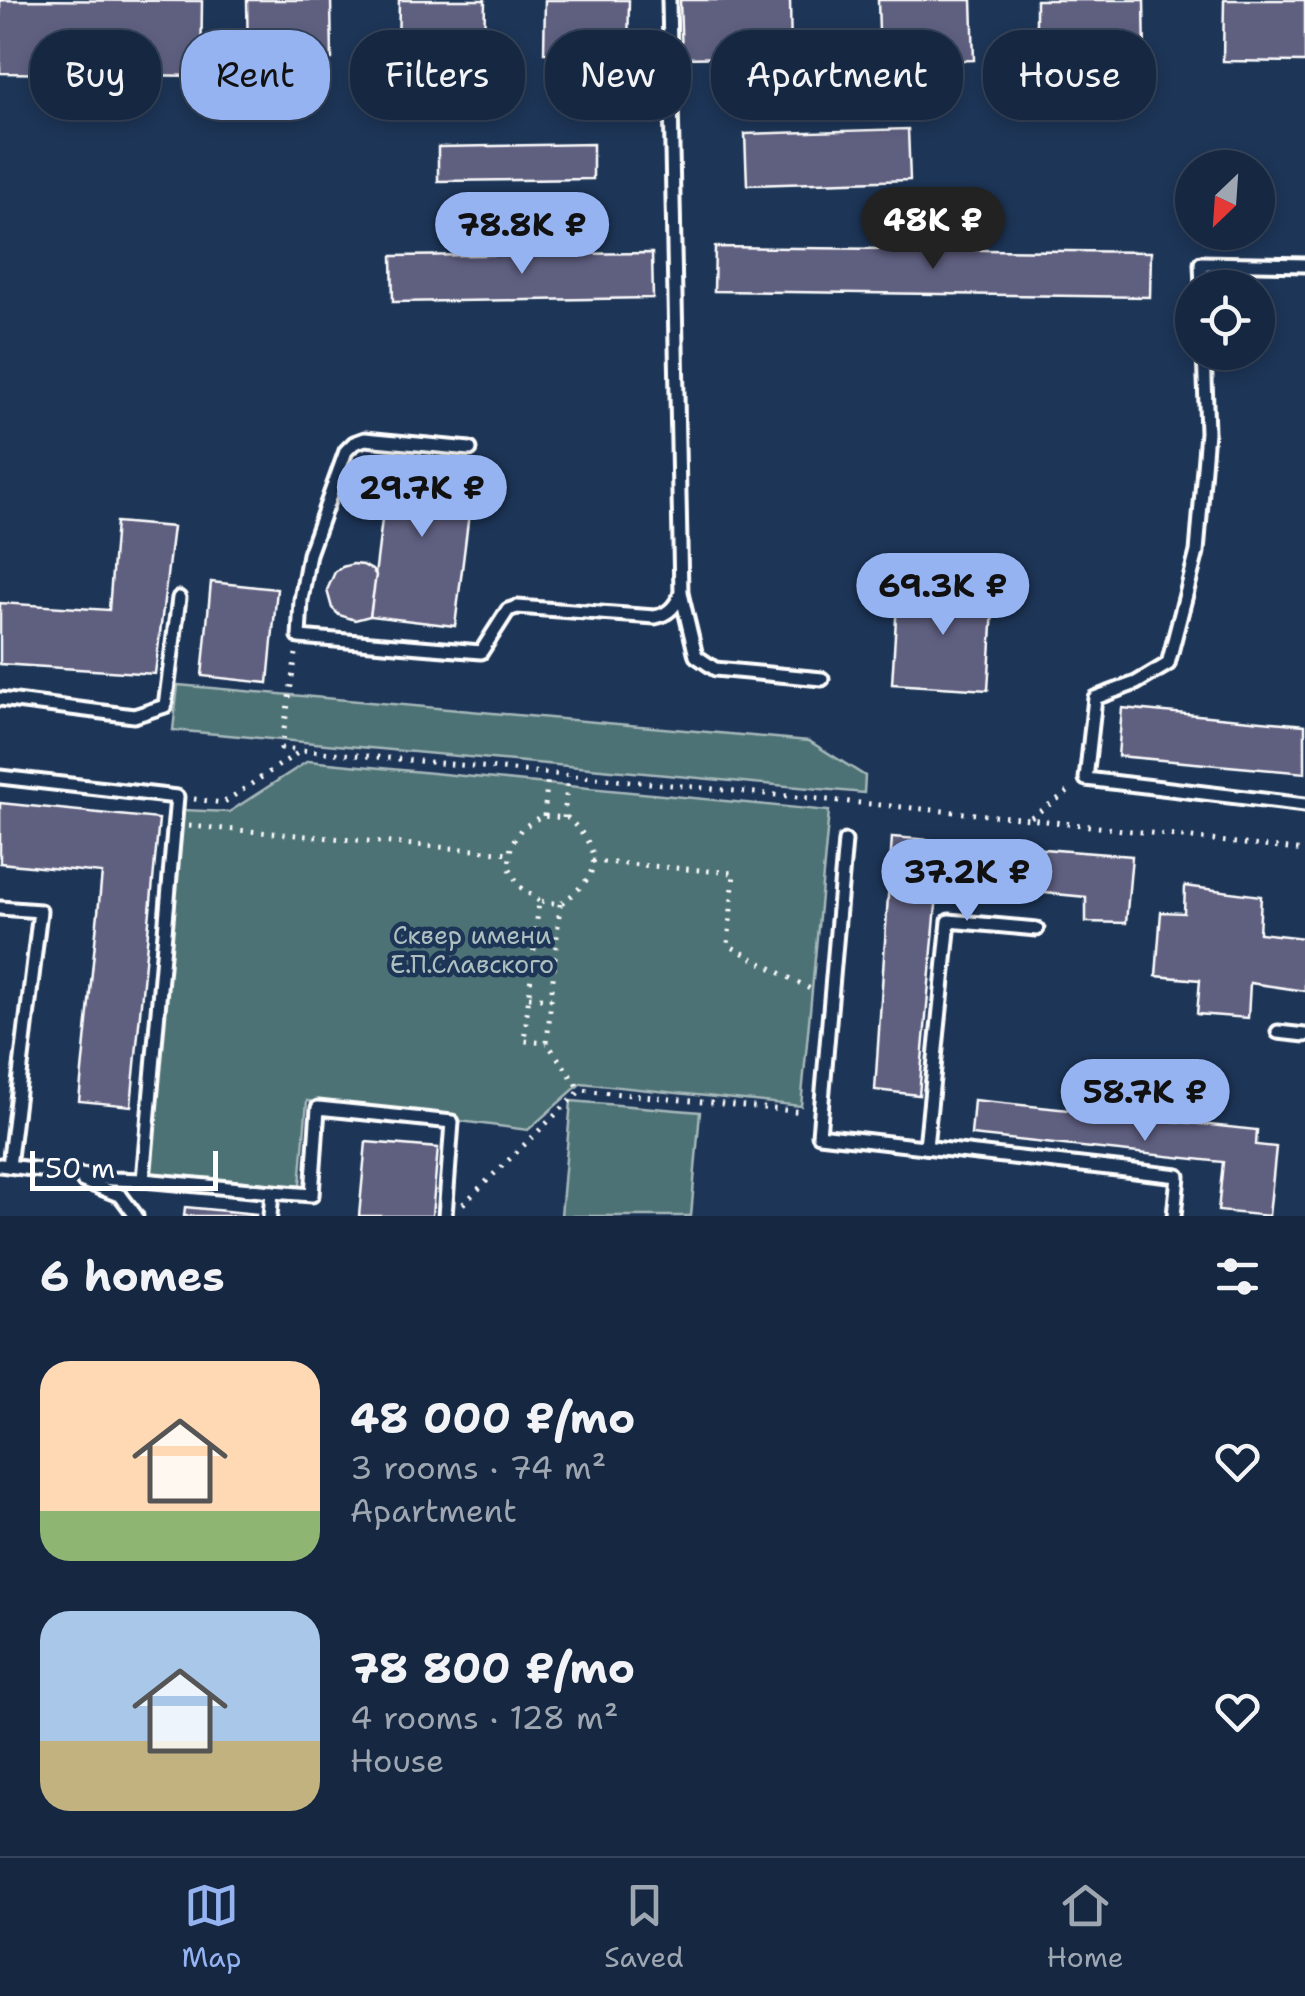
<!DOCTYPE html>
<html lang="en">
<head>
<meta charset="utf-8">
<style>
	:root { --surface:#162841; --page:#23344c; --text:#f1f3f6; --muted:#9ea6b1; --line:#35445a; --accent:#95b2f1 }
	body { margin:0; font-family:"Shantell Sans",sans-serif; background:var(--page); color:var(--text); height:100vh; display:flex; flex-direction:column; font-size:38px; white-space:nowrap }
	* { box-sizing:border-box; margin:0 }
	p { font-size:32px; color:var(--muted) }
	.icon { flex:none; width:55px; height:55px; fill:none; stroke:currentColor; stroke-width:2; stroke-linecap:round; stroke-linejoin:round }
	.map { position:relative; height:1216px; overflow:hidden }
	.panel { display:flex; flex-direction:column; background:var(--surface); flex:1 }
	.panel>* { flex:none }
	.banner { position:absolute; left:30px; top:30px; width:1245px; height:90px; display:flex; gap:20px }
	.needle { width:65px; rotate:205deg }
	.fabs { position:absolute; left:1175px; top:150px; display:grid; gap:20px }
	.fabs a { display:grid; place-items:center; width:100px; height:100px; border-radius:50%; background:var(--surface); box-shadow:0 5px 15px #0003,0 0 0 2px var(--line); font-size:50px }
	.scale { position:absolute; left:30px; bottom:25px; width:188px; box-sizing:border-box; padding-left:10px; border:5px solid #fff; border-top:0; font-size:28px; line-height:35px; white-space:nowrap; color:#fff; -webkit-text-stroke:8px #1d3557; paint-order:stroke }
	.price { position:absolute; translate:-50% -85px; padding:0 22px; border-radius:35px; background:var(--accent); color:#111; font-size:32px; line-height:65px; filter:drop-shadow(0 2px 5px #0008) }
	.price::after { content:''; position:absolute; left:50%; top:60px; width:30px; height:22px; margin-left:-15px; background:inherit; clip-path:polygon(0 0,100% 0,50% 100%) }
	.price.on { background:#222; color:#fff }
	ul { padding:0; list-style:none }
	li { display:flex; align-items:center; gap:30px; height:250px; padding:0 40px }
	li span { display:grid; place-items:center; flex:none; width:280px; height:200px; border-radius:30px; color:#555 }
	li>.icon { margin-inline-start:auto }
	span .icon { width:120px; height:120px; fill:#fffc; stroke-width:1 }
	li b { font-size:42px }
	h2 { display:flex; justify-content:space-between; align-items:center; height:120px; padding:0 40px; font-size:42px }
	.chip { padding:0 35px; border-radius:40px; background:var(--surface); box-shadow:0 5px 15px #0003,0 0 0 2px var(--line); font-size:35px; line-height:90px }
	.chip.on { background:var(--accent); color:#111 }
	.menu { display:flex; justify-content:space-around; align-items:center; height:140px; border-top:2px solid var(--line); background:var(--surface); font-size:28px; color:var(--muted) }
	.menu a { display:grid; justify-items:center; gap:5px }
	.menu .on { color:var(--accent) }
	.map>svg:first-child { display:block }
</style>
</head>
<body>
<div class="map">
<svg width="1305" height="1216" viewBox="0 0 1305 1216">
	<rect width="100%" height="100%" fill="#1d3557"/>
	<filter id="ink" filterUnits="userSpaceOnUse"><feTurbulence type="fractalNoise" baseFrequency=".01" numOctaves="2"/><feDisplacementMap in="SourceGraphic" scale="20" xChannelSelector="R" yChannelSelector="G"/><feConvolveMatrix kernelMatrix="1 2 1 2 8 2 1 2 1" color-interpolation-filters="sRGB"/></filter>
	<g filter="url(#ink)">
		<g fill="#4d7274" stroke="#a6b8ba" stroke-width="2.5">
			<polygon points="178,685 809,741 865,776 864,793 173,730"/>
			<polygon points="308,761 829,811 801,1106 581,1083 528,1130 307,1101 300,1186 151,1173 183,810 229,812"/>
			<polygon points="571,1101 700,1112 691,1216 561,1216"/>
		</g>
		<g fill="#5f5e80" stroke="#fff" stroke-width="2.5">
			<polygon points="0,0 202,1 201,76 0,73"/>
			<polygon points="247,0 331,0 332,59 248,59"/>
			<polygon points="399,0 485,0 484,54 398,53"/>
			<polygon points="545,0 629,0 628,54 544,53"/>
			<polygon points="680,0 790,0 791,56 682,58"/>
			<polygon points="878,0 972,0 974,60 880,63"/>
			<polygon points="1036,0 1144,0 1145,58 1036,59"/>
			<polygon points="1224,0 1305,0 1305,62 1223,61"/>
			<polygon points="908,129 910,180 747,185 745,134"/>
			<polygon points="593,144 593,179 438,181 438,147"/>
			<polygon points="715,247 1151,252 1150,297 714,291"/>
			<polygon points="652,253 653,298 393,302 392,256"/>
			<polygon points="390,455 475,465 455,626 370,616"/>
			<polygon points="116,522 173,527 155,674 0,664 0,603 109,610"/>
			<polygon points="353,564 363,565 372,570 376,575 370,616 355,620 339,615 332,608 327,590 335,572 342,567"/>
			<polygon points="211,582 277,589 268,683 202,676"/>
			<polygon points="898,586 994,593 988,690 892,684"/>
			<polygon points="1122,708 1305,725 1305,773 1118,756"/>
			<polygon points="0,803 159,819 131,1106 79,1101 102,873 0,863"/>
			<polygon points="892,837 1132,856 1126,923 1086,922 1086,897 938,883 919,1095 875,1090"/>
			<polygon points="1185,886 1261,896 1259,933 1305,938 1305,991 1250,983 1248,1018 1197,1014 1200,980 1156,976 1161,912 1184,913"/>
			<polygon points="974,1100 1257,1130 1256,1145 1276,1147 1269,1216 1218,1211 1223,1162 971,1135"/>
			<polygon points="366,1142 438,1148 432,1216 359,1216"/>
			<polygon points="185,1207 256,1214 256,1216 184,1216"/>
		</g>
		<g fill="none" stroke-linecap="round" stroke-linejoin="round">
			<g stroke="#fff" stroke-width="19">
				<g id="service">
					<polyline points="1202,288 1201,263 1305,265"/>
					<polyline points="1204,352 1207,432 1197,552 1168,664 1136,683 1095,698 1086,779 1305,805"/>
					<path d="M470 449 365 439 354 443 346 451 309 554 301 600 299 637 481 652 508 610 517 607 655 617C669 614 676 606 681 593L669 0"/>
					<polyline points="681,593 696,656 715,669 822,679"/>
					<polyline points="0,699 134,716 165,706 179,598"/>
					<polyline points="0,777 177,797 143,1180 112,1179 0,1165"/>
					<polyline points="845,841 819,1135 1178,1176 1174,1216"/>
					<polyline points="0,908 40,911 9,1166"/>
					<polyline points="1278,1032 1305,1035"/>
					<polyline points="926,1147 949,921 1037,929"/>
					<polyline points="143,1180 272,1192 270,1216"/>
					<polyline points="83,1181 121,1196 136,1216"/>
					<polyline points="272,1192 312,1195 318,1108 452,1122 445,1216"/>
				</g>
			</g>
			<g stroke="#fff" stroke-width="5" stroke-dasharray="2.5 8" stroke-linecap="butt">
				<polyline points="296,654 281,748 299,750"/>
				<polyline points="194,799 223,803 302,750 1029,819 1305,851"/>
				<polyline points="544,816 548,775"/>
				<polyline points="1031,817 1071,790"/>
				<polyline points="564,818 568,776"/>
				<polyline points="189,826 510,853"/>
				<polyline points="592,861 734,873 728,945 814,991"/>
				<path d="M539 901 519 886 509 867 511 845 521 829 541 816 568 818C605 854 601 875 560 904L539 901 524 1041 547 1043"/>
				<polyline points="560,904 547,1043 581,1090"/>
				<polyline points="536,931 557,933"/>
				<polyline points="533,962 555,963"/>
				<polyline points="529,997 551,999"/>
				<polyline points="463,1204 581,1090 804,1112"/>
			</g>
			<use href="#service" stroke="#1d3557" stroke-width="11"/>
		</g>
	</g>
	<g text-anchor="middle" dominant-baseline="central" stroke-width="9" stroke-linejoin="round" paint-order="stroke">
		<g font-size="25" fill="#afc0c0" stroke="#1d3557">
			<text x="472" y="935">Сквер имени<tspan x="472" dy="29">Е.П.Славского</tspan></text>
		</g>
	</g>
</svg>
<div class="fabs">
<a><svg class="needle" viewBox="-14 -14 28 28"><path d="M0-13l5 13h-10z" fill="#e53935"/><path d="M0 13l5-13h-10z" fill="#9ea6b1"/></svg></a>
<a><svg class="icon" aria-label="locate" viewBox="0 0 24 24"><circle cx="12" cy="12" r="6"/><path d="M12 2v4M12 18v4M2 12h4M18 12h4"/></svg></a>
</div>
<div class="scale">50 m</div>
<b class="price on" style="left:933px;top:272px">48K ₽</b>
<b class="price" style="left:522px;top:277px">78.8K ₽</b>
<b class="price" style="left:422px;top:540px">29.7K ₽</b>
<b class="price" style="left:943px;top:638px">69.3K ₽</b>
<b class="price" style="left:967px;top:924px">37.2K ₽</b>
<b class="price" style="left:1145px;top:1144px">58.7K ₽</b>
<div class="banner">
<a class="chip">Buy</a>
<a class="chip on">Rent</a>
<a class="chip">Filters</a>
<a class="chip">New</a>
<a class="chip">Apartment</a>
<a class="chip">House</a>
</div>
</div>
<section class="panel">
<h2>6 homes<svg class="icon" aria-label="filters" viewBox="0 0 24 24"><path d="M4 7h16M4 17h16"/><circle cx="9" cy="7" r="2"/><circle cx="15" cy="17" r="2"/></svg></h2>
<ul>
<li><span style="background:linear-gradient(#ffd9b3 75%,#8fb573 0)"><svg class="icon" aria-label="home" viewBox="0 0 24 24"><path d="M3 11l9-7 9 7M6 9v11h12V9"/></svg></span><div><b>48 000 ₽/mo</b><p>3 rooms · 74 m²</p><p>Apartment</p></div><svg class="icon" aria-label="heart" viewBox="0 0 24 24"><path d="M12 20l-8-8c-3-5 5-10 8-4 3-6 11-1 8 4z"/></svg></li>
<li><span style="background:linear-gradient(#a9c7e8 65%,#c2b280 0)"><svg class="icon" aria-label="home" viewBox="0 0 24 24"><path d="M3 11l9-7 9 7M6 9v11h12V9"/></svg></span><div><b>78 800 ₽/mo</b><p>4 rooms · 128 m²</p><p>House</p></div><svg class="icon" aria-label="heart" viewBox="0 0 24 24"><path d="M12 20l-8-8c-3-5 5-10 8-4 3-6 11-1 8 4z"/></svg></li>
</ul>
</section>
<nav class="menu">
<a class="on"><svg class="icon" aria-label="map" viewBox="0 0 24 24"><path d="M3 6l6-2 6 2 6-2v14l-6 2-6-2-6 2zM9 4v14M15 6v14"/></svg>Map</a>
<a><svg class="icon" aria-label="saved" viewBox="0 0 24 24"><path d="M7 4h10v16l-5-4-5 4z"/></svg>Saved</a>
<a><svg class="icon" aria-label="home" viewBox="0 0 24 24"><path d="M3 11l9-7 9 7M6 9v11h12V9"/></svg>Home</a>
</nav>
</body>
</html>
